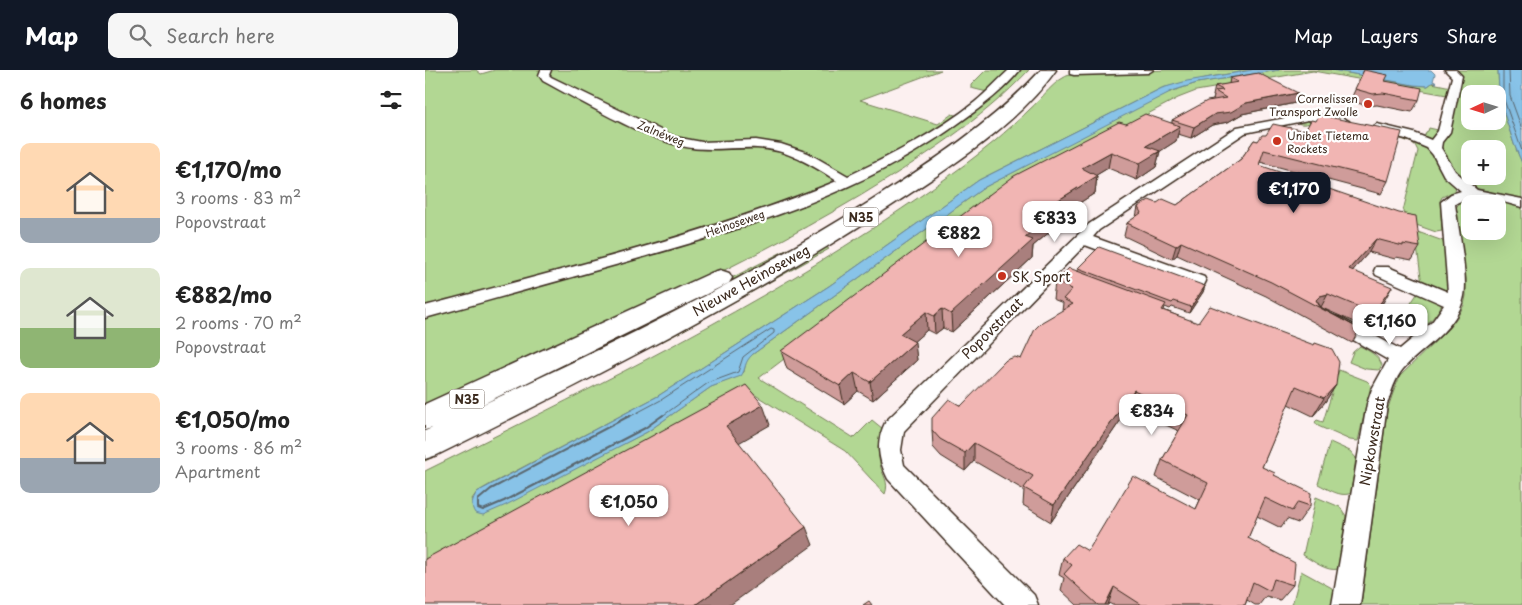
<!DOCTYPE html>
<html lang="en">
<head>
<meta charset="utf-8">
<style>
	:root { --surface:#fff; --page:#f6f6f6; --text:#222; --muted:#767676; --accent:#111827 }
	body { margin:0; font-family:"Playpen Sans",sans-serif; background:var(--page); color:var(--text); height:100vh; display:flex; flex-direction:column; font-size:19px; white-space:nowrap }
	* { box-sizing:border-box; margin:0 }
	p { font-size:16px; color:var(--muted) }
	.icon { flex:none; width:28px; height:28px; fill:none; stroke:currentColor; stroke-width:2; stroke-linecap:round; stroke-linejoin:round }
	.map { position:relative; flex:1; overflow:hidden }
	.details { display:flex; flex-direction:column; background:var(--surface); width:425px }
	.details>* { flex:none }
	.needle { width:32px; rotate:266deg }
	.buttons { position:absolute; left:1036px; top:15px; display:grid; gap:10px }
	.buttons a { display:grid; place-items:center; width:45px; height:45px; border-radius:10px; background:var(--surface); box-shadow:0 5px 20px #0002; font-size:25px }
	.price { position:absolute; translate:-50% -42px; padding:0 11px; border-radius:10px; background:#fff; color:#222; font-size:16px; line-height:32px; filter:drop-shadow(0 1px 2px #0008) }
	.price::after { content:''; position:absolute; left:50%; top:30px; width:15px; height:11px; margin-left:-8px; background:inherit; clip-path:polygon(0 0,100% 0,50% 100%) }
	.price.selected { background:var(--accent); color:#fff }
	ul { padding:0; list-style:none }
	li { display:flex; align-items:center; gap:15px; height:125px; padding:0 20px }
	li span { display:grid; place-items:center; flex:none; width:140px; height:100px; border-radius:10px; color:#555 }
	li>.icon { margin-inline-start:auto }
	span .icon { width:60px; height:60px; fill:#fffc; stroke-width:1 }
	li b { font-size:21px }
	h2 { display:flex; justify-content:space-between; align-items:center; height:60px; padding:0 20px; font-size:21px }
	header { display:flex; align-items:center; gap:30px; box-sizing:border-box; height:70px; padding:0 25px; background:var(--accent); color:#fff }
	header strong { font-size:24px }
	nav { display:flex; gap:28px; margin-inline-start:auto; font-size:18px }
	.search { width:350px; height:45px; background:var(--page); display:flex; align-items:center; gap:12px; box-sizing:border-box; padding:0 18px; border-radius:10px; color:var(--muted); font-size:19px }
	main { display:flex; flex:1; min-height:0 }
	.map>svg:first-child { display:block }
</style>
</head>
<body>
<header>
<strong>Map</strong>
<div class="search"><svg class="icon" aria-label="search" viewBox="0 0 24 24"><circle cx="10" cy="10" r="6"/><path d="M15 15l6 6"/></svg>Search here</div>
<nav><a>Map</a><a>Layers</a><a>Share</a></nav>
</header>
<main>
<section class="details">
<h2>6 homes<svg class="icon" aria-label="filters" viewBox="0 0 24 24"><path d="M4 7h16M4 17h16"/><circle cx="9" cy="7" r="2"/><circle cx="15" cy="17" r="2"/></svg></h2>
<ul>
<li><span style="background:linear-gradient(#ffd9b3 75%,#9aa5b1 0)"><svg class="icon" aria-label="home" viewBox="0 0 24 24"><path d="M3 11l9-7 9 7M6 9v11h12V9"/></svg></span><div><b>€1,170/mo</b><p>3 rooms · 83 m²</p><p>Popovstraat</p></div></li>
<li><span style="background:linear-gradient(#dfe7d0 60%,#8fb573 0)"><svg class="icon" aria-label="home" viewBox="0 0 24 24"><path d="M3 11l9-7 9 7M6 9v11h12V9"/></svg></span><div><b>€882/mo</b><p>2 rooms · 70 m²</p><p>Popovstraat</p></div></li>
<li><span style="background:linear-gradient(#ffd9b3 65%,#9aa5b1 0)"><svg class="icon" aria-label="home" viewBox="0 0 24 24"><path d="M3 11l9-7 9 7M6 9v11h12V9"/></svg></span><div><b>€1,050/mo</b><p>3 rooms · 86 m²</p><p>Apartment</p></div></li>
</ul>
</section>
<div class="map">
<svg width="1097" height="535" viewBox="0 0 1097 535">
	<rect width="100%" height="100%" fill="#fcf0f0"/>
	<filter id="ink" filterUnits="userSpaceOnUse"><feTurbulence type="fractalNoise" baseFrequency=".02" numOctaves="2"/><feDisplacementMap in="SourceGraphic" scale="10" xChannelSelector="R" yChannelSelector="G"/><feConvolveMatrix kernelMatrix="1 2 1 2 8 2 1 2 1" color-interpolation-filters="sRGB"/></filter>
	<g filter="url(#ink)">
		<g fill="#b2d793" stroke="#768058" fill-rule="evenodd">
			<polygon points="0,0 51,0 56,4 70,0 118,0 116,3 250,72 354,78 407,105 408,109 405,115 294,156 0,239"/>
			<polygon points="124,0 516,0 435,30 513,54 527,44 533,46 493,72 432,104 418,105 373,80 255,70 125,7 123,2"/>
			<polygon points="561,0 586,0 562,22 546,18 546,15"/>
			<path d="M596 0H604C556 51 494 90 435 126 296 209 147 272 0 338V247L179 197 457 98 528 58 570 24Z"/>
			<path d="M740 0H827L785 7 737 18 554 110 404 216 233 326 64 415 52 422 47 429 58 445 222 362 286 317 309 308 319 302 321 290 328 284 560 117 739 24 772 13 854 0H907L989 15 1003 16 1007 13 1026 17 1016 61 1005 71 999 68 1001 62 1003 61 1004 58 1013 60 1022 25 888 1 771 21 753 28 588 115 334 308 429 368 447 350 458 359C455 370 452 382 455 394 457 405 465 412 460 424L420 381 319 318 0 510V401C151 326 304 252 445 160 487 132 531 103 570 71 581 61 593 51 604 40 618 28 629 9 647 4Z"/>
			<path d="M1029 0H1073L1074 23 1045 24V51H1072L1073 24H1075V31L1089 74 1097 93V130L1050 118 1032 105 1022 89 1015 73ZM1045 79H1072V106H1045Z"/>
			<path d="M887 49 980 66 1005 79 1015 100 1031 116 1030 121 1017 127 1015 131 1017 161 1011 162 980 151 978 141 993 81 990 75C981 67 908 53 893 52 885 52 878 57 871 52Z"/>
			<path d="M1046 129H1067L1097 137V535H936L962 341 968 323 975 306 1024 258 1033 246 1039 235 1041 226V209L1030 139 1035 132ZM1045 134H1072V161H1045Z"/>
			<polygon points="990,161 1018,171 1023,208 1022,221 997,215"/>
			<polygon points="399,176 404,179 248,266 0,391 0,384"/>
			<polygon points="365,178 369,180 309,214 51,339"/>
			<path d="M994 221 1017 234C1011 248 998 257 987 267L965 265Z"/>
			<path d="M935 276C944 281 953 285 957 295L954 300 941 299 924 292 928 282Z"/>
			<polygon points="914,300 942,311 946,315 933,371 925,370 893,356 890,352 892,350 898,352"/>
			<path d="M905 372 925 381 931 388 926 423C916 428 903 419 893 414Z"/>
			<path d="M891 427 915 437 921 446 913 499C902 502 888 491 878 485Z"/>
			<polygon points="876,501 907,518 909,523 907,535 867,535"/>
		</g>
		<g fill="#88c3e8" stroke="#698697">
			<path d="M827 0H854L772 13 747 21 560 117 328 284C318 293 322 298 316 306L286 317 222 362 81 435 58 445 50 443C45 435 47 430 52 422L233 326 404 216 554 110 737 18 762 11Z"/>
			<polygon points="907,0 1006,0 1010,4 1008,11 1012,13 1008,12 1003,16 989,15"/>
			<polygon points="1073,0 1097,0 1097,93 1089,74 1075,31 1075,25 1071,24 1074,23"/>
		</g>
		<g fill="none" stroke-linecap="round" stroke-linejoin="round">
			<g stroke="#5a676f" stroke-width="1">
				<polyline points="1078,0 1078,27 1097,81"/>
				<polyline points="1084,0 1085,26 1097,59"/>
				<polyline points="204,347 236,330 346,259 349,260 349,263 318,287 313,302 283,313 236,347"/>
			</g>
			<polyline stroke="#5a676f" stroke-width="2" points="206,345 66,419 53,430 53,438 58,440 79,431 220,358 238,345"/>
			<g stroke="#3b2a1e" stroke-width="3">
				<g id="minor">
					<path d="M116 0H126L124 5 126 7 250 67 277 72 331 70 356 74 383 83 423 106C467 85 511 63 550 32 562 22 573 10 584 0H595C580 19 558 36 538 50 437 125 313 160 194 194 129 212 65 230 0 248V236C139 199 279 165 412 111 387 95 362 79 332 78 306 77 282 82 256 76 213 65 159 33 118 11L114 5Z"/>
					<polygon points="645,0 728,0 723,3 649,5 645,4"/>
					<path d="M1020 0H1031L1037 6 1025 62 1017 72 1016 78 1030 101 1052 120 1097 129V137C1077 132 1049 121 1030 134 1033 157 1043 205 1039 226 1033 258 998 277 978 299 970 308 966 323 962 334L935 535H907L942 334 947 319 963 290 904 256 901 252 904 248 910 246 916 248 975 279 1007 252 1019 235 951 205 949 201 951 197H963L1023 222 1016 132 1026 124 1036 121 1019 106 1008 85 1002 78 981 69 948 61 946 58 952 54 989 63 1006 70 1013 61 1027 7Z"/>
					<path d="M883 44 918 48 924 51 918 54 883 50 820 63 674 160 668 167 779 207 781 211 779 215 773 216 767 215 660 175 479 361 476 380 479 395 609 525 613 535H580L463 409C453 389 450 372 461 351L664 154 812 57Z"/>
				</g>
			</g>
			<g stroke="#3b2a1e" stroke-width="3">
				<path id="highway" d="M616 0H631C595 52 527 96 475 130 327 228 170 307 12 385L0 389V361L7 358 0 360V334L286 203 295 200 304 203 307 208 304 213 52 337C187 275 320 210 446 131 507 92 567 53 616 0Z"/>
			</g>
			<use href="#minor" fill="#fff" fill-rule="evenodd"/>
			<use href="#highway" fill="#fff" fill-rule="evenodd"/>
		</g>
		<g fill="#cf9c9a" stroke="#3b2a1e">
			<polygon points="939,0 960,11 994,30 987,42 952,35 943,36 925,31"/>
			<polygon points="805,8 870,33 817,44 803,52 787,55 766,68 753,64 751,71 735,81 731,97 712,110 683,98 671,105 672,106 670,123 628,150 627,160 608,176 607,188 527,262 518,258 510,264 502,260 489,271 492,290 448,330 433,321 419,334 362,299 356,281 701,54 747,53 747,50 788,30 789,26 788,26 790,16 804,14"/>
			<polygon points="829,70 963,111 956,124 835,92 834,95 995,177 987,190 971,187 970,189 944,182 927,201 959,231 940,257 895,237 935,259 927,273 841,226 752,185 747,189 699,166 702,153 711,147 713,137 732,133 752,135 816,89"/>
			<polygon points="653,198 780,216 778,222 764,243 747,237 745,239 740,237 739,240 911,315 900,332 888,346 863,334 837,397 849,405 885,436 873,453 862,449 856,458 832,446 823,468 868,515 855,530 841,526 834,535 830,535 822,530 820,535 687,535 684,533 683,535 652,535 636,520 639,508 634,505 638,488 663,481 771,439 775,430 731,407 737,390 754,361 704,338 626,452 598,435 599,420 549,391 540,401 516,386 508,377 507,360 536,336 596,289 637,241 638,233 628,229 630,212 653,202"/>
		</g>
		<g fill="#a97f7d" stroke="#3b2a1e">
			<polygon points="873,23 870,33 817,44 803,52 787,55 766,68 769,57 790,44 821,33"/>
			<polygon points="755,56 751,71 731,84 735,81 731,97 712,110 715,93 721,76"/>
			<polygon points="686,82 683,98 655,115 657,98"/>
			<polygon points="672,106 670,123 628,150 627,160 608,176 607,188 527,262 526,244 600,167 619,139"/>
			<polygon points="951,169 944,182 917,213 924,199"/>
			<polygon points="756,172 752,185 747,189 751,176"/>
			<polygon points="780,216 778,222 764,243 766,237"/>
			<polygon points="967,217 959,231 940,257 948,243"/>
			<polygon points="903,224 896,237 891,230 895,226"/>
			<polygon points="517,239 518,258 510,264 509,246"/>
			<polygon points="501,242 502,260 477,282 475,264"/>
			<polygon points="490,272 492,290 448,330 445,312"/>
			<polygon points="429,303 433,321 419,334 415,316"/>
			<polygon points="911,315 900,332 888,346 899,328"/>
			<polygon points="709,320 704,338 626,452 629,435"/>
			<polygon points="338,335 345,355 310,375 301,356"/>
			<polygon points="549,373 549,391 540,401 540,383"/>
			<polygon points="381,457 388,475 305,535 270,535"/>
			<polygon points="689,517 683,535 680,535"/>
		</g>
		<g fill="#f1b5b3" stroke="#3b2a1e">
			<polygon points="939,0 963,5 960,11 997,18 994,30 958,23 948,24 930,19"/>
			<polygon points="833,3 873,23 821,33 806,42 790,44 769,57 747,50 782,31 801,28 790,21 798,20 790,16 813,12 805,8"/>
			<polygon points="720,44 755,56 721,76 735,81 715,93 686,82 657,98 672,106 619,139 629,143 600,167 608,170 526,244 517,239 509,246 501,242 475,264 490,272 445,312 429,303 415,316 356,281 589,106 694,52 701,54"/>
			<polygon points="894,45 977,62 963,111 839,80 834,95 974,143 991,146 995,177 978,174 978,176 951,169 924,199 967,217 948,243 903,224 895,226 891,230 895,237 935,259 846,212 756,172 751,176 702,153 716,143 713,137 724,130 732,133 738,129 752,135 816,89 829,70 833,71 837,65 841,65 848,54 880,61 886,50 891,51"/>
			<polygon points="674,177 780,216 766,237 749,231 747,233 653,198"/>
			<polygon points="644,198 741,234 737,240 773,253 785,236 889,275 890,273 907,279 914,292 911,315 899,328 871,316 837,397 850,403 849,405 886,423 885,436 873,432 867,441 840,428 823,468 870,493 868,515 849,509 845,521 828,512 820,535 717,535 689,517 680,535 673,535 639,504 647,495 638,488 651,474 663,481 708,406 771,439 783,413 737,390 763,345 709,320 629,435 599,418 608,406 549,373 540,383 515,369 507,360 507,348 524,329 536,336 581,290 590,287 596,289 610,259 617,252 648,234 638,229 647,219 630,212"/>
			<polygon points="321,315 338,335 301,356 381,457 270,535 0,535 0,489"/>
			<polygon points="444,531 447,535 438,535"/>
		</g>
	</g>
	<g fill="#c8321e" stroke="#fff" stroke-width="2">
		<circle cx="943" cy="34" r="5"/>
		<circle cx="852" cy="71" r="5"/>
		<circle cx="577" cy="206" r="5"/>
	</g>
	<g text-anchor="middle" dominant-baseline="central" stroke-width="4.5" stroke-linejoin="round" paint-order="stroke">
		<g font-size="11" fill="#3b2a1e" stroke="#fff" text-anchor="end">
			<text x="933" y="28">Cornelissen<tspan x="933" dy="13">Transport Zwolle</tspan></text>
			<text x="862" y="65" text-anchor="start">Unibet Tietema<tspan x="862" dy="13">Rockets</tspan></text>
		</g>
		<g font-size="11" fill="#3b2a1e" stroke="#fff">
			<text transform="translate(236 63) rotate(22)">Zalnéweg</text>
			<text transform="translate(310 153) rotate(-19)">Heinoseweg</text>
		</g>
		<g fill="#fff" stroke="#766a62" stroke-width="1">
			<rect x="418.5" y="137.5" width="35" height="19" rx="4"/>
			<rect x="24.5" y="319.5" width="35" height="19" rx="4"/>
		</g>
		<g font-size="12" font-weight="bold" fill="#3b2a1e">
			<text x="436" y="147">N35</text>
			<text x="42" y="329">N35</text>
		</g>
		<g font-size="14" fill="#3b2a1e" stroke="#fff" text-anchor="start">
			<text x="587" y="206">SK Sport</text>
		</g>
		<g font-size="14" fill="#3b2a1e" stroke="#fff">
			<text transform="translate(326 210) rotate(-29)">Nieuwe Heinoseweg</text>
			<text transform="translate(567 258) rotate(-45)">Popovstraat</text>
			<text transform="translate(947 371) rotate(-80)">Nipkowstraat</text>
		</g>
	</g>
</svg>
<div class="buttons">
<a><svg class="needle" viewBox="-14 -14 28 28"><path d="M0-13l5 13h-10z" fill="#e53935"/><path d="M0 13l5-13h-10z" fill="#767676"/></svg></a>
<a>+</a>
<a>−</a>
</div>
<b class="price selected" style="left:869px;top:144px">€1,170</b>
<b class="price" style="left:630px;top:173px">€833</b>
<b class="price" style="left:534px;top:188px">€882</b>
<b class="price" style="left:965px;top:276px">€1,160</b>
<b class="price" style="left:727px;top:366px">€834</b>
<b class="price" style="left:204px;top:457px">€1,050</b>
</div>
</main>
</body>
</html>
